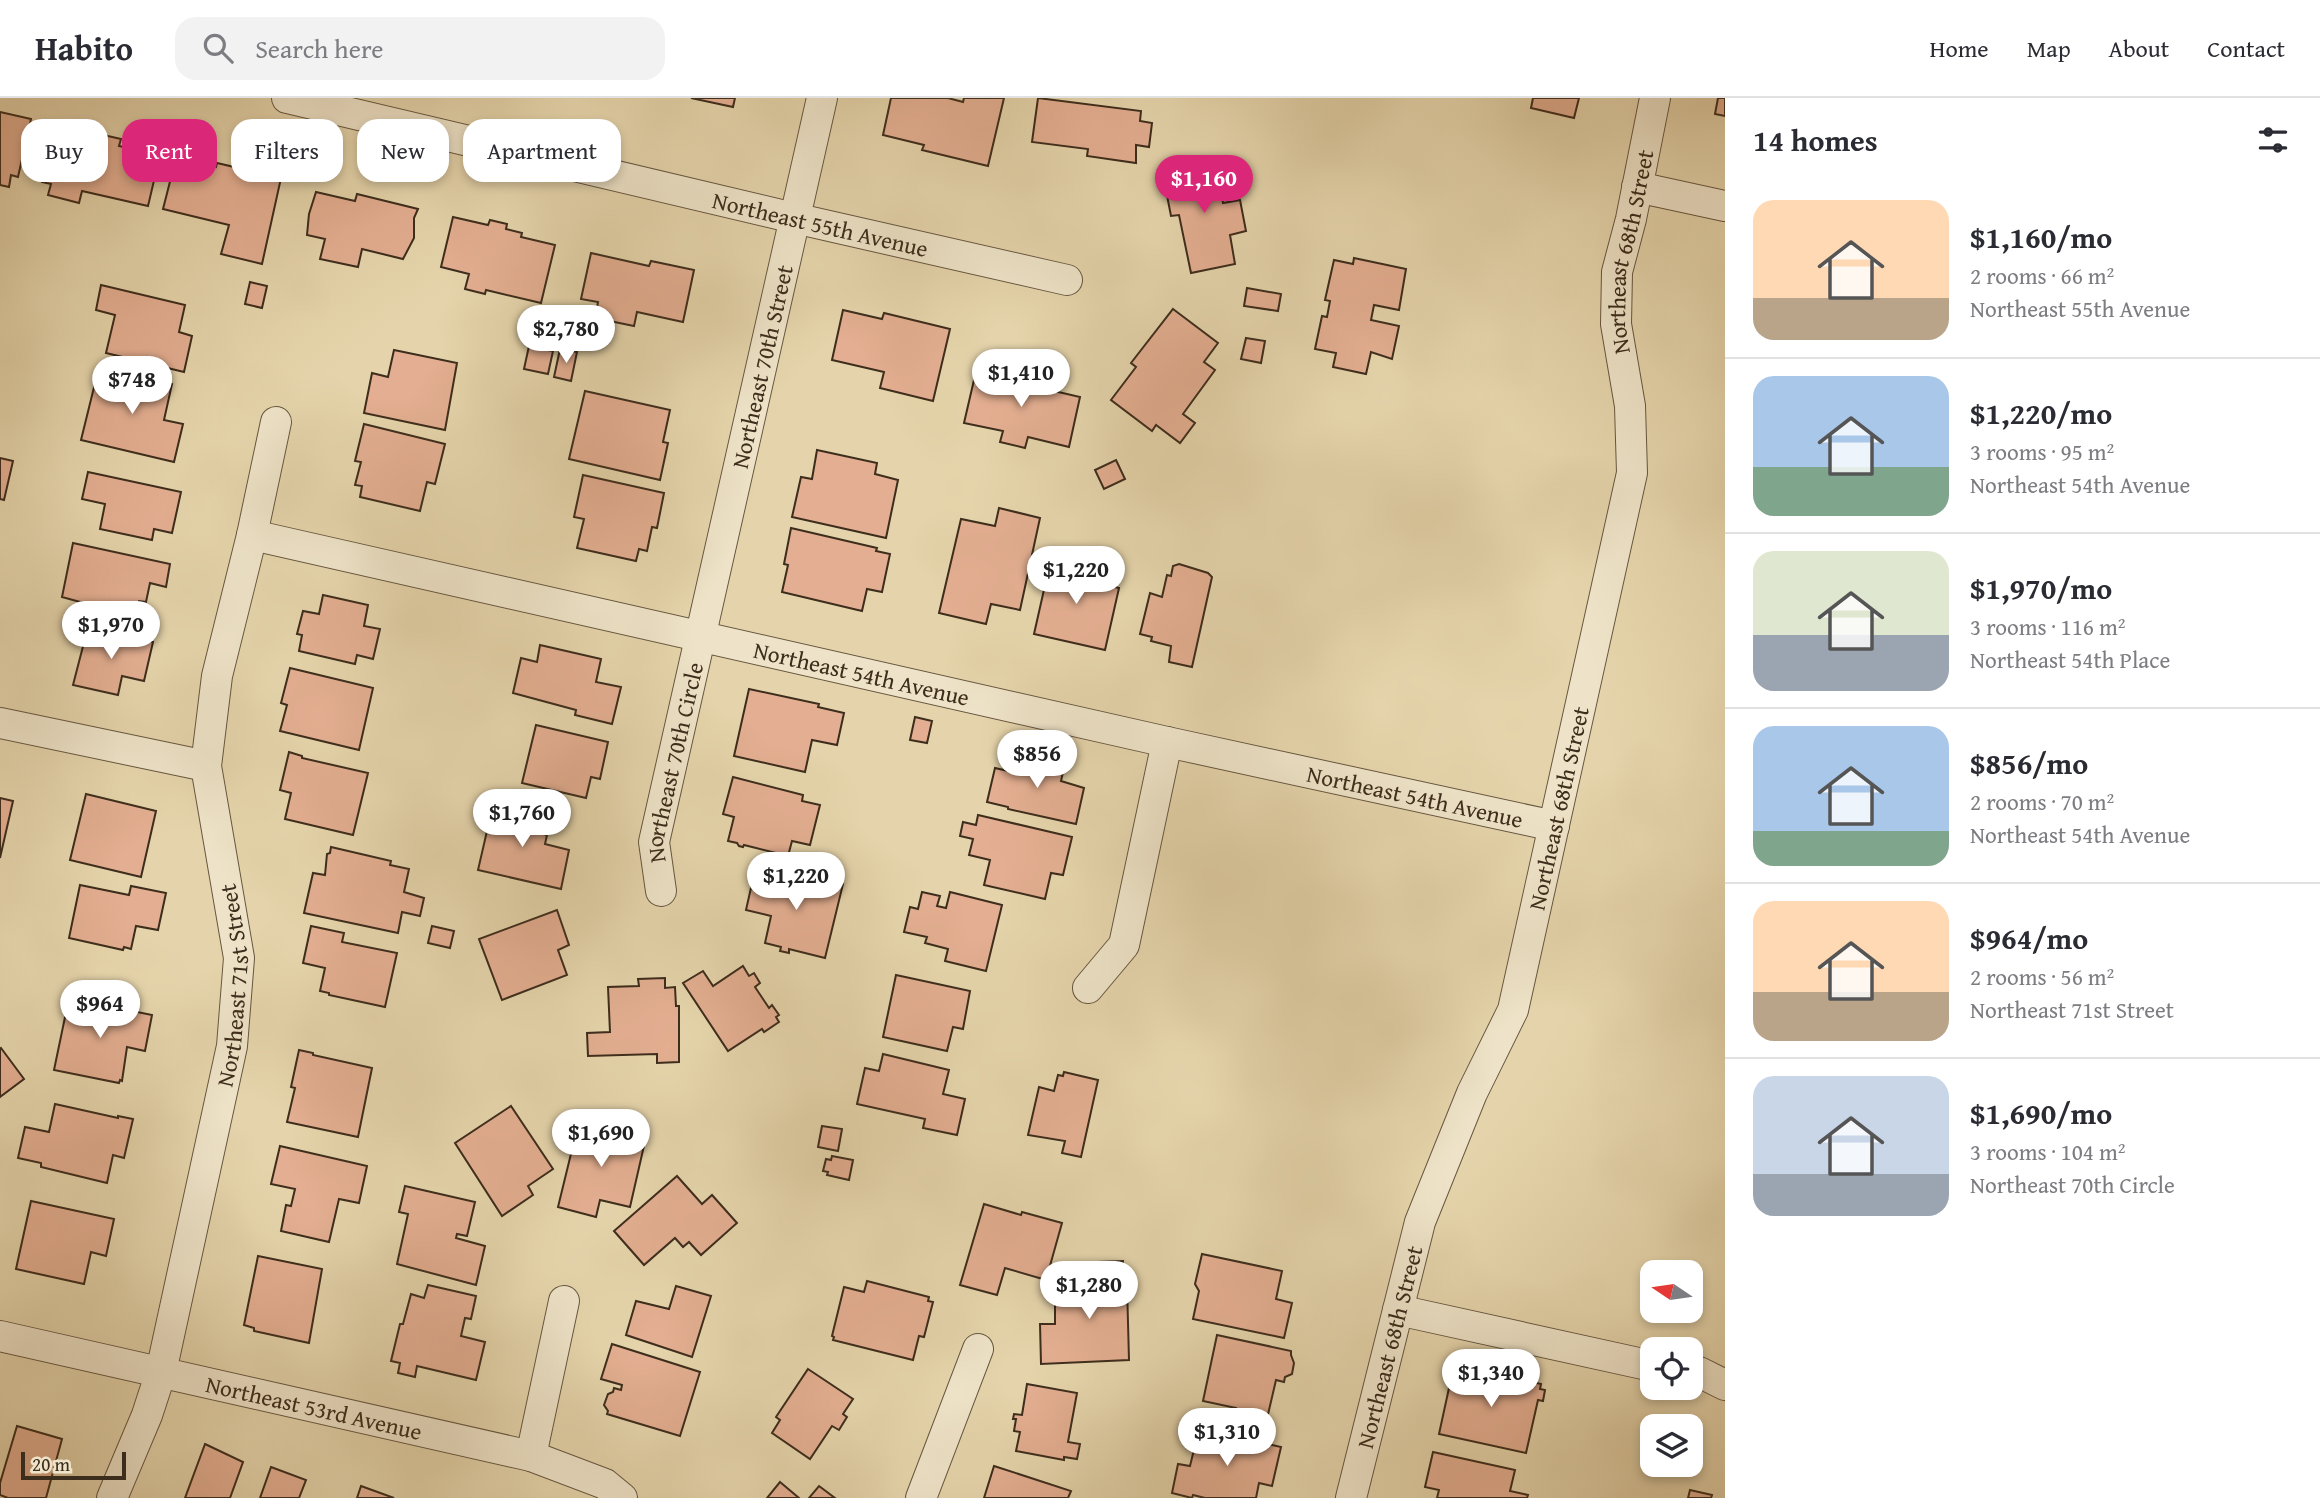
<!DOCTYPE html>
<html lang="en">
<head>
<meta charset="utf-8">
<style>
	:root { --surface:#fff; --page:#f2f2f3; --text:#2b2b33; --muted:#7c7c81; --line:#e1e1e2; --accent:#db2777 }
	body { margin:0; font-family:"Gentium Book Plus",serif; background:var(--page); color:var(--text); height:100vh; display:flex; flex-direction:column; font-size:26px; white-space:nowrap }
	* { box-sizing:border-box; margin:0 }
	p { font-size:23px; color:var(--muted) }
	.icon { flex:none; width:38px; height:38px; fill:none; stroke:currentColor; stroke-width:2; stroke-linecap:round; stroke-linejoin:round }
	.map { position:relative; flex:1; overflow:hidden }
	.drawer { display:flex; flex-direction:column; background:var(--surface); width:595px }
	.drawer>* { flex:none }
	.banner { position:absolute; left:21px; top:21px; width:665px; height:63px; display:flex; gap:14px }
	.needle { width:46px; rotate:283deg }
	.controls { position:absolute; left:1640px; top:1162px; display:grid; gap:14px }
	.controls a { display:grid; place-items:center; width:63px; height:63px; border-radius:14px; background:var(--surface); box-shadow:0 4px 10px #0003; font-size:35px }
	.scale { position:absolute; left:21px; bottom:18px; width:105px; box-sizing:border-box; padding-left:7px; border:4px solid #3d2d1c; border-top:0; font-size:19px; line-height:24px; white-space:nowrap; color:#3d2d1c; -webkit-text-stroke:5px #eee3c8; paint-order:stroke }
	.price { position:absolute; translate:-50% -60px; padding:0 16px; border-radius:24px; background:#fff; color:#222; font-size:23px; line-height:46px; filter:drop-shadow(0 2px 4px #0008) }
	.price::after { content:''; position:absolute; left:50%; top:42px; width:21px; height:16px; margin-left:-10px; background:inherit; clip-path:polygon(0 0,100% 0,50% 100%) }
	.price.active { background:var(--accent); color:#fff }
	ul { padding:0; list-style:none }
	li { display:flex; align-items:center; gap:21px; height:175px; padding:0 28px }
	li+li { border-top:2px solid var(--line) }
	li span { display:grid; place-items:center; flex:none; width:196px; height:140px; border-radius:21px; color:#555 }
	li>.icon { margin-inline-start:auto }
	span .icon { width:84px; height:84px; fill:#fffc; stroke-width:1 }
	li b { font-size:30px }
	h2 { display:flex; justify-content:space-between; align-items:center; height:84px; padding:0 28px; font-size:30px }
	.tag { padding:0 24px; border-radius:21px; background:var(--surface); box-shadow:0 4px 10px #0003; font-size:24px; line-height:63px }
	.tag.active { background:var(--accent); color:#fff }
	header { display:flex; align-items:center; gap:42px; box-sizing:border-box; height:98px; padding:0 35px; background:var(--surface); border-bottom:2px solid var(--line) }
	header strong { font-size:33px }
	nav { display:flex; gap:38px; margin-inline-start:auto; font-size:24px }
	.search { width:490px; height:63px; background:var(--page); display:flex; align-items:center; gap:18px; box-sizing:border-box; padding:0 24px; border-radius:21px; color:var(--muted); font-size:26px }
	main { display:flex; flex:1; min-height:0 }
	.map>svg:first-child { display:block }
</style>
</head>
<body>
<header>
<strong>Habito</strong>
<div class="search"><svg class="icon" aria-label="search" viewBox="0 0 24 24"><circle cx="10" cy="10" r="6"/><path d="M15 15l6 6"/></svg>Search here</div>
<nav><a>Home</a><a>Map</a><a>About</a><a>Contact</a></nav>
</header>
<main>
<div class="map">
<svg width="1725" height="1400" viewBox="0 0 1725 1400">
	<rect width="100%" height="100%" fill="#e5d4ab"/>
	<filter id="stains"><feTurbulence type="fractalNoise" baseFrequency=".00286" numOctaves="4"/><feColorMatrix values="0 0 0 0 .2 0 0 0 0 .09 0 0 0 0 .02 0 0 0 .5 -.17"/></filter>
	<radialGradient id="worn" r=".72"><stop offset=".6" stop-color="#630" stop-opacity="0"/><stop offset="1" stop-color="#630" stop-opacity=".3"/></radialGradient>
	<g fill="#e3ae91" stroke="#3d2d1c" stroke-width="2">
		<polygon points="691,0 735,0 733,9"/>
		<polygon points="891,0 948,0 963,4 964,0 1004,0 988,68 922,52 924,47 883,37"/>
		<polygon points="1038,0 1141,13 1140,23 1152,25 1149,49 1136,47 1136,65 1087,58 1088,51 1032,44"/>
		<polygon points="1533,0 1579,0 1574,20 1531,10"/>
		<polygon points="1718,0 1725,0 1725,18 1715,16"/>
		<polygon points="0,14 31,21 18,79 11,77 9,89 0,87"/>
		<polygon points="55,26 121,41 119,48 160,57 148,108 82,93 79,105 48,97 51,86 42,84"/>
		<polygon points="176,60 216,69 217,65 281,80 262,166 221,156 229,127 163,111"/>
		<polygon points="1215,62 1223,105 1240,102 1246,133 1230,137 1235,166 1191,175 1179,117 1171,118 1162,72"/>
		<polygon points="316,94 355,103 357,96 418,111 414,120 414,140 403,161 362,151 358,169 320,161 325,141 307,137 309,116"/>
		<polygon points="453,119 488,127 490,122 507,126 506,131 522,135 521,139 555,147 541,205 486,192 485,196 465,191 469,176 441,169"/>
		<polygon points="591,155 649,168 651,163 694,172 683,224 637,214 634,228 595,220 598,204 581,201"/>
		<polygon points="1354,160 1406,171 1399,212 1374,207 1371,222 1399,228 1392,261 1371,254 1366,276 1333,269 1336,255 1315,251 1322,218 1327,219 1330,203 1325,202 1334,162 1353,166"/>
		<polygon points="250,184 267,188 262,210 245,206"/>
		<polygon points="101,187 185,207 179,234 192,238 184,274 106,255 115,217 96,212"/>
		<polygon points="1247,190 1281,196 1278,213 1244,208"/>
		<polygon points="1173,211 1218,245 1204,264 1215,272 1183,316 1195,325 1180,345 1156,327 1152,333 1111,302 1136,269 1131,265"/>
		<polygon points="843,212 882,221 884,215 950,231 933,303 880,290 884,274 832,262"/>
		<polygon points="1246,240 1265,243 1261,265 1241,261"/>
		<polygon points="529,248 553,253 548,276 524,271"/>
		<polygon points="560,251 577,254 571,283 554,279"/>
		<polygon points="394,252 457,265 445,332 364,315 372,275 388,279"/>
		<polygon points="99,269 172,286 164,322 183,326 174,364 81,342"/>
		<polygon points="977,269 1042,284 1041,290 1080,299 1069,349 1028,339 1025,350 1000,344 1003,333 964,325"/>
		<polygon points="585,293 670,312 663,344 668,345 660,382 569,361"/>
		<polygon points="364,326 445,346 435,386 427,384 420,413 360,399 362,388 355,387 361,364 355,363"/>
		<polygon points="817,352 877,365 875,376 898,382 886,440 792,419 801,379 812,381"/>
		<polygon points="0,360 13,363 4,402 0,401"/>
		<polygon points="1116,362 1125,381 1104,391 1095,372"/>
		<polygon points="88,374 181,394 172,435 154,431 152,442 100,431 105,406 82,401"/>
		<polygon points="583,377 664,395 657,430 652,429 647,453 639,451 636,463 577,450 584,421 574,419"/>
		<polygon points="999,410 1040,420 1020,512 991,506 986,526 939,515 961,421 995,428"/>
		<polygon points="791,430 877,450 876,453 890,456 882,494 867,491 862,513 782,494 788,467 784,466"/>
		<polygon points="73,445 170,466 166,489 150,485 146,504 139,503 135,519 62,499"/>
		<polygon points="1056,458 1093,466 1089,483 1119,490 1105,552 1034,536 1048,474 1052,475"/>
		<polygon points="1179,466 1208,475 1212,479 1192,569 1169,564 1171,548 1151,543 1152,539 1140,536 1150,495 1162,499 1167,477 1171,478 1173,468"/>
		<polygon points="323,497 368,507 364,528 380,531 373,561 357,557 355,566 299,553 302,537 297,536 303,513 319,516"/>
		<polygon points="88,529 153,544 144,583 122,578 118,597 73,587"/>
		<polygon points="540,547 601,561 596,584 621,589 612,626 575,617 576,612 513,595 521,560 537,564"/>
		<polygon points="290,570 373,590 359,652 280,633 287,607 281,605"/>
		<polygon points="749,591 819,606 818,609 844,615 837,647 812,642 805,674 734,658"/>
		<polygon points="915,619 932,623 927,645 910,642"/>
		<polygon points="536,627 608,644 600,681 591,679 586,700 522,685"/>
		<polygon points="289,654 302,658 302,660 368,675 353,737 285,721 291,695 280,692"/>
		<polygon points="1021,655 1065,665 1061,683 1084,690 1076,726 1008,711 1008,709 987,704 995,670 1017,675"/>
		<polygon points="733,679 803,697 802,703 820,707 810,747 792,743 788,758 744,747 743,749 739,748 737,745 728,743 734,719 723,716"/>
		<polygon points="86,696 156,713 141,779 70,762"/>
		<polygon points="0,700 13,703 0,760"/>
		<polygon points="493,707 526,714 527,712 545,719 541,735 547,737 545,746 569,752 561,791 478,772"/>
		<polygon points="978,717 1072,739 1063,777 1051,775 1045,801 984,787 990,762 969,757 973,741 960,738 963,724 976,727"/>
		<polygon points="331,749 391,763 390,767 409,771 404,794 424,800 420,818 402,814 398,835 304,815 313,775 325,777 327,756 330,755"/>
		<polygon points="755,772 830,790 832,783 843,786 825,860 789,851 789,855 780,853 781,849 765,845 771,818 746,812"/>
		<polygon points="80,787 129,797 131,788 166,795 158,832 136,828 131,851 124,849 123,852 69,840"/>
		<polygon points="922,794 940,798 937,808 946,810 950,794 1002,807 986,873 945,863 948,851 925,845 927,839 904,834 910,809 918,811"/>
		<polygon points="557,812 569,847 558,852 567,877 502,902 479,841"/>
		<polygon points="311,828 344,835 342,844 397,855 385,909 329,897 329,895 320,893 325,870 303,865"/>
		<polygon points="432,828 454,833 450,850 428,845"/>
		<polygon points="743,868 749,878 754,875 760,885 755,889 769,910 772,907 779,917 776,919 779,924 764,934 762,931 728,953 683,885 703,873 713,888"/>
		<polygon points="896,877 970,893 963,931 953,929 947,953 883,939"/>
		<polygon points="665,880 665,890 675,889 676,908 679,908 679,964 657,965 657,956 588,958 587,935 610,934 608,889 639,888 638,881"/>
		<polygon points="69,900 152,917 145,953 127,949 122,983 120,982 119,985 54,972"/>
		<polygon points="1,950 24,981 0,999 0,951"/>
		<polygon points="299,952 313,955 313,957 372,970 358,1039 287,1024 295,990 291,989"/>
		<polygon points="883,956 949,972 943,996 965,1001 957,1037 923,1030 925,1021 857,1006 865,970 879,973"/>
		<polygon points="1064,974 1098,982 1081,1059 1062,1055 1065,1043 1028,1037 1039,989 1054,993 1058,977 1063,978"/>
		<polygon points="55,1006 118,1020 118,1018 133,1021 124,1060 113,1057 107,1085 41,1069 41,1065 18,1060 25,1029 49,1034"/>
		<polygon points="511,1008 553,1071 528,1088 533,1097 502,1118 455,1045"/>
		<polygon points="579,1023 646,1039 630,1109 600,1102 596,1119 558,1109"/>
		<polygon points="822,1028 842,1031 838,1053 818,1049"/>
		<polygon points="280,1048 367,1068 359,1105 339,1101 329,1144 281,1133 286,1107 291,1108 295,1091 271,1086"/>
		<polygon points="832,1058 853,1062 849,1082 827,1077 828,1074 823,1073 826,1061 831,1062"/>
		<polygon points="677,1078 702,1106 712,1097 737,1125 701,1157 689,1144 683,1149 675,1140 644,1167 614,1133"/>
		<polygon points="405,1088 475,1104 467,1138 457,1136 456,1140 485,1148 476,1187 397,1166 408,1116 399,1114"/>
		<polygon points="31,1103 114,1121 106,1158 91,1154 84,1186 16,1171"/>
		<polygon points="984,1106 1021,1117 1022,1114 1062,1125 1046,1182 1005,1170 997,1197 960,1187"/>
		<polygon points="1202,1156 1282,1173 1276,1201 1292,1205 1284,1240 1193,1221 1199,1193 1195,1186"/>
		<polygon points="258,1158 322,1171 309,1245 254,1233 254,1230 244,1227"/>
		<polygon points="1123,1163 1123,1187 1127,1187 1129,1262 1041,1266 1040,1226 1055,1226 1055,1190 1098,1188 1098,1164"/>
		<polygon points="867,1183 929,1199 928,1203 933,1204 924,1239 919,1238 913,1262 833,1242 834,1239 832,1238 844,1189 864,1194"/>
		<polygon points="428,1187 476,1198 471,1221 465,1220 461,1238 485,1244 476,1282 417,1268 415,1279 398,1275 400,1265 391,1263 400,1226 403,1226 411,1196 424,1200"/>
		<polygon points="676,1188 711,1198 692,1259 626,1237 636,1203 669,1211"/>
		<polygon points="1217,1237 1291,1253 1291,1257 1294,1265 1292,1276 1285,1279 1284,1284 1276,1282 1266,1325 1234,1318 1236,1310 1203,1303"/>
		<polygon points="612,1246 700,1274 680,1338 607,1316 608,1313 604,1307 608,1296 613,1294 614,1290 621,1292 622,1287 601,1281"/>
		<polygon points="1454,1267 1541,1286 1540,1291 1545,1292 1543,1303 1538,1302 1526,1355 1439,1336"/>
		<polygon points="808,1271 853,1301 843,1316 847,1319 839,1332 832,1328 810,1361 772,1335 780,1322 776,1319"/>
		<polygon points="1027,1286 1077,1295 1068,1344 1080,1346 1077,1361 1064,1359 1064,1362 1016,1353 1020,1334 1014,1333 1016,1321 1013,1321 1014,1316 1022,1317"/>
		<polygon points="17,1328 62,1341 46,1400 8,1400 0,1397 0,1385"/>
		<polygon points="1199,1331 1281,1349 1272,1388 1259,1385 1256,1400 1205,1400 1193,1397 1192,1400 1172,1395 1178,1366 1190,1368"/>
		<polygon points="205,1346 243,1364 230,1400 185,1400"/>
		<polygon points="1433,1354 1515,1372 1510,1393 1528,1397 1527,1400 1437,1400 1439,1392 1425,1389"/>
		<polygon points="994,1368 1071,1393 1068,1400 984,1400"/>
		<polygon points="271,1369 306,1382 299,1400 260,1400"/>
		<polygon points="780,1384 799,1400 767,1400"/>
		<polygon points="361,1388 394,1400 357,1400"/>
		<polygon points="819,1388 835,1400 809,1400"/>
		<polygon points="1690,1392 1712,1397 1711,1400 1688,1400"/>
	</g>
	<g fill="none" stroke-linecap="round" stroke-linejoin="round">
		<g stroke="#675740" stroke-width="32">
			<g id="street">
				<path id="s1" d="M287 0 794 120 1067 182"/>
				<polyline points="1637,89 1725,108"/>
				<path id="s2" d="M252 437 1167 644 1554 728"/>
				<polyline points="0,625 206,668"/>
				<path id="s3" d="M661 793 654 744 822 0"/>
				<polyline points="1088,890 1124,847 1167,644"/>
				<polyline points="1398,1212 1652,1268"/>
				<path id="s4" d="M0 1238 531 1358 605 1386 622 1400"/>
				<polyline points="1690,1274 1699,1274 1725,1287"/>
				<polyline points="531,1358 564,1203"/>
				<path id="s5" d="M112 1400 147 1317 161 1274 232 948 239 860 206 668 217 578 252 437 276 324"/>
				<polyline points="921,1400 978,1251"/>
				<path id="s6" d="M1351 1400 1420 1124 1472 995 1513 912 1632 375 1630 308 1616 226 1617 174 1631 121 1655 0"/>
			</g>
		</g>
		<use href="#street" stroke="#eee3c8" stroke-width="30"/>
	</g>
	<g text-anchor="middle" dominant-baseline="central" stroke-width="6" stroke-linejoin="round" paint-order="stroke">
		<g font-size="23" fill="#3d2d1c" stroke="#eee3c8">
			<text stroke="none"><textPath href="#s1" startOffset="548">Northeast 55th Avenue</textPath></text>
			<text stroke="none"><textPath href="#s6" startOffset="1290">Northeast 68th Street</textPath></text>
			<text stroke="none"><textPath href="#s3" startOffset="537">Northeast 70th Street</textPath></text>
			<text stroke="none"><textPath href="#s2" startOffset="625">Northeast 54th Avenue</textPath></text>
			<text stroke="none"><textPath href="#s3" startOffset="131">Northeast 70th Circle</textPath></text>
			<text stroke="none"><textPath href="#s2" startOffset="1192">Northeast 54th Avenue</textPath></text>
			<text stroke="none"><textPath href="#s6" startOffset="723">Northeast 68th Street</textPath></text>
			<text stroke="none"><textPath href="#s5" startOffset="530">Northeast 71st Street</textPath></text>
			<text stroke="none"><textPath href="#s6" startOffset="156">Northeast 68th Street</textPath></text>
			<text stroke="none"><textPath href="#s4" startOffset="322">Northeast 53rd Avenue</textPath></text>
		</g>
	</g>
	<rect width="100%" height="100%" filter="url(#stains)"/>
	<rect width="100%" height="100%" fill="url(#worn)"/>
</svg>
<div class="controls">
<a><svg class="needle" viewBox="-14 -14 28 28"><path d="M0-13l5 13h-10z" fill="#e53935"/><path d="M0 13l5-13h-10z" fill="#7c7c81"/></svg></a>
<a><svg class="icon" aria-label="locate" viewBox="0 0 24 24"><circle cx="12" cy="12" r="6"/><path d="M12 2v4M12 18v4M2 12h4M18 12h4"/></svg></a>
<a><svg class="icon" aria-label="layers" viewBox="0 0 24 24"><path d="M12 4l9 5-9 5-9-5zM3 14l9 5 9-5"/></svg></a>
</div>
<div class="scale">20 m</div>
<b class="price active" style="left:1204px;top:117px">$1,160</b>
<b class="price" style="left:566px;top:267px">$2,780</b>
<b class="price" style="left:1021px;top:311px">$1,410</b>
<b class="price" style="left:132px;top:318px">$748</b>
<b class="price" style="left:1076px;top:508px">$1,220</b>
<b class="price" style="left:111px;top:563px">$1,970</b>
<b class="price" style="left:1037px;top:692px">$856</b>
<b class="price" style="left:522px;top:751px">$1,760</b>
<b class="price" style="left:796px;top:814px">$1,220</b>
<b class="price" style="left:100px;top:942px">$964</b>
<b class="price" style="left:601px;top:1071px">$1,690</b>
<b class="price" style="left:1089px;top:1223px">$1,280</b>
<b class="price" style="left:1491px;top:1311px">$1,340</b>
<b class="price" style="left:1227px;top:1370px">$1,310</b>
<div class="banner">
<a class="tag">Buy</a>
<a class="tag active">Rent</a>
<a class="tag">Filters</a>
<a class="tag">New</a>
<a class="tag">Apartment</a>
</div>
</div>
<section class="drawer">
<h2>14 homes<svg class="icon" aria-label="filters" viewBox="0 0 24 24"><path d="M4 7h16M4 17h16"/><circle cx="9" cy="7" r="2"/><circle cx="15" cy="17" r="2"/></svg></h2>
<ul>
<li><span style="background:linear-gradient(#ffd9b3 70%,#b9a48a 0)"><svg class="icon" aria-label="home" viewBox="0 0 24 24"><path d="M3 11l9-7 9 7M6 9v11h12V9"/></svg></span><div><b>$1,160/mo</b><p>2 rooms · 66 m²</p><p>Northeast 55th Avenue</p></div></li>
<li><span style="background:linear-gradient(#a9c7e8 65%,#7fa58c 0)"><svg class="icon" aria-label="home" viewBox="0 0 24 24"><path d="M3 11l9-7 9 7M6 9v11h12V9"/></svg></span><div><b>$1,220/mo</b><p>3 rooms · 95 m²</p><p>Northeast 54th Avenue</p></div></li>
<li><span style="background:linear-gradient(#dfe7d0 60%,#9aa5b1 0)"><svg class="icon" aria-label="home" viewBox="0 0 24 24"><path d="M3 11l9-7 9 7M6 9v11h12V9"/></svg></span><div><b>$1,970/mo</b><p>3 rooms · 116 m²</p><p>Northeast 54th Place</p></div></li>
<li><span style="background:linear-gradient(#a9c7e8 75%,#7fa58c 0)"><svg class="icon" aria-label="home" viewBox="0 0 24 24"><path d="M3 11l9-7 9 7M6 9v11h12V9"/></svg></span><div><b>$856/mo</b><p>2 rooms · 70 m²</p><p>Northeast 54th Avenue</p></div></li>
<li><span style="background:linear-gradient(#ffd9b3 65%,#b9a48a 0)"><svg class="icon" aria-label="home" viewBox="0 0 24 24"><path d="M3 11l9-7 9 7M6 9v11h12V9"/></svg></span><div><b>$964/mo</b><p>2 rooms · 56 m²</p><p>Northeast 71st Street</p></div></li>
<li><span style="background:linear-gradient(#c9d6e8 70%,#9aa5b1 0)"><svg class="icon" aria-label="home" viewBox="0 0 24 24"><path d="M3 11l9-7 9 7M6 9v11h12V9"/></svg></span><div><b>$1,690/mo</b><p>3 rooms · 104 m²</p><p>Northeast 70th Circle</p></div></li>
</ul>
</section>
</main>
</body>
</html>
